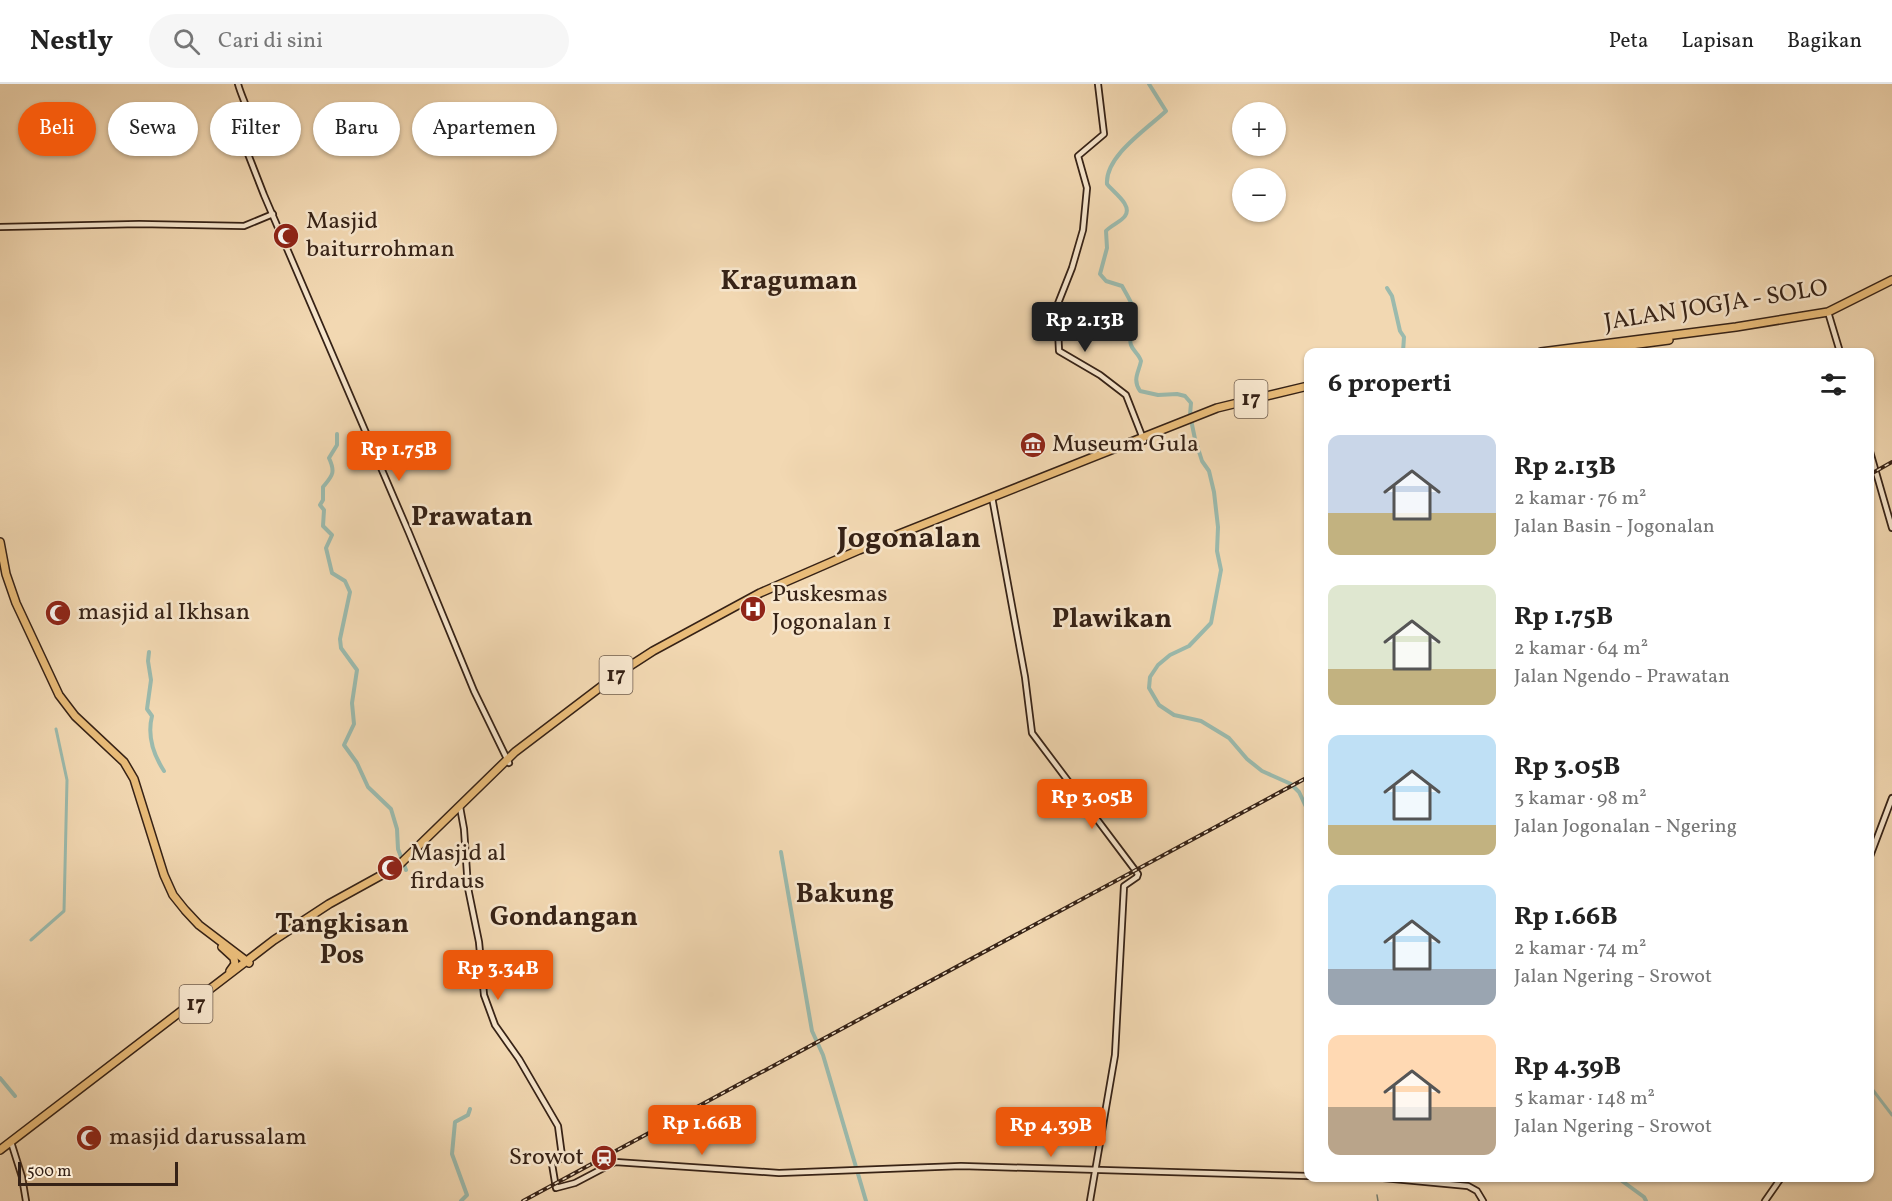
<!DOCTYPE html>
<html lang="id">
<head>
<meta charset="utf-8">
<style>
	:root { --surface:#fff; --page:#f6f6f6; --text:#222; --muted:#767676; --line:#e0e0e0; --accent:#ea580c }
	body { margin:0; font-family:Vollkorn,serif; background:var(--page); color:var(--text); height:100vh; display:flex; flex-direction:column; font-size:22px; white-space:nowrap }
	* { box-sizing:border-box; margin:0 }
	p { font-size:20px; color:var(--muted) }
	.icon { flex:none; width:33px; height:33px; fill:none; stroke:currentColor; stroke-width:2; stroke-linecap:round; stroke-linejoin:round }
	.map { position:relative; flex:1; overflow:hidden }
	.sheet { position:absolute; left:1304px; top:264px; width:570px; height:834px; display:flex; flex-direction:column; background:var(--surface); border-radius:12px; box-shadow:0 2px 4px #0004 }
	.sheet>* { flex:none }
	.banner { position:absolute; left:18px; top:18px; width:570px; height:54px; display:flex; gap:12px }
	.controls { position:absolute; left:1232px; top:18px; display:grid; gap:12px }
	.controls a { display:grid; place-items:center; width:54px; height:54px; border-radius:50%; background:var(--surface); box-shadow:0 2px 4px #0004; font-size:30px }
	.scale { position:absolute; left:18px; bottom:15px; width:160px; box-sizing:border-box; padding-left:6px; border:3px solid #362216; border-top:0; font-size:16px; line-height:21px; white-space:nowrap; color:#362216; -webkit-text-stroke:4px #f7e6cd; paint-order:stroke }
	.price { position:absolute; translate:-50% -51px; padding:0 14px; border-radius:6px; background:var(--accent); color:#fff; font-size:20px; line-height:39px; filter:drop-shadow(0 2px 3px #0008) }
	.price::after { content:''; position:absolute; left:50%; top:36px; width:18px; height:14px; margin-left:-9px; background:inherit; clip-path:polygon(0 0,100% 0,50% 100%) }
	.price.active { background:#222; color:#fff }
	ul { padding:0; list-style:none }
	li { display:flex; align-items:center; gap:18px; height:150px; padding:0 24px }
	li span { display:grid; place-items:center; flex:none; width:168px; height:120px; border-radius:12px; color:#555 }
	li>.icon { margin-inline-start:auto }
	span .icon { width:72px; height:72px; fill:#fffc; stroke-width:1 }
	li b { font-size:26px }
	h2 { display:flex; justify-content:space-between; align-items:center; height:72px; padding:0 24px; font-size:26px }
	.tag { padding:0 21px; border-radius:27px; background:var(--surface); box-shadow:0 2px 4px #0004; font-size:21px; line-height:54px }
	.tag.active { background:var(--accent); color:#fff }
	header { display:flex; align-items:center; gap:36px; box-sizing:border-box; height:84px; padding:0 30px; background:var(--surface); border-bottom:2px solid var(--line) }
	header strong { font-size:28px }
	nav { display:flex; gap:33px; margin-inline-start:auto; font-size:21px }
	.search { width:420px; height:54px; background:var(--page); display:flex; align-items:center; gap:15px; box-sizing:border-box; padding:0 21px; border-radius:33px; color:var(--muted); font-size:22px }
	.map>svg:first-child { display:block }
</style>
</head>
<body>
<header>
<strong>Nestly</strong>
<div class="search"><svg class="icon" aria-label="search" viewBox="0 0 24 24"><circle cx="10" cy="10" r="6"/><path d="M15 15l6 6"/></svg>Cari di sini</div>
<nav><a>Peta</a><a>Lapisan</a><a>Bagikan</a></nav>
</header>
<div class="map">
<svg width="1892" height="1117" viewBox="0 0 1892 1117">
	<rect width="100%" height="100%" fill="#f2d8b2"/>
	<filter id="stains"><feTurbulence type="fractalNoise" baseFrequency=".00333" numOctaves="4"/><feColorMatrix values="0 0 0 0 .2 0 0 0 0 .09 0 0 0 0 .02 0 0 0 .5 -.17"/></filter>
	<radialGradient id="worn" r=".72"><stop offset=".6" stop-color="#630" stop-opacity="0"/><stop offset="1" stop-color="#630" stop-opacity=".3"/></radialGradient>
	<g fill="none" stroke-linecap="round" stroke-linejoin="round">
		<polyline stroke="#737d71" stroke-width="1.5" points="1377,1111 1378,1117"/>
		<g stroke="#9bbaad" stroke-width="3">
			<polyline points="31,856 64,827 67,696 56,645"/>
			<polyline points="1869,1001 1892,1031"/>
		</g>
		<g stroke="#9bbaad" stroke-width="4">
			<path d="M1149 0 1166 27C1147 45 1105 72 1107 100 1113 108 1133 121 1125 132 1121 138 1111 141 1106 147L1107 164 1100 190 1106 197 1122 202C1128 213 1136 224 1135 237 1134 245 1128 253 1131 261 1133 267 1139 270 1141 277 1139 288 1132 295 1140 307L1158 311 1177 310 1185 312 1191 319 1190 331 1195 355 1202 377 1209 387 1214 408 1218 443 1217 467 1221 486 1211 539 1189 562 1170 571 1158 581 1150 593 1149 604 1159 621 1174 631 1201 637 1229 654 1247 675 1262 687 1291 700 1299 708 1308 727"/>
			<polyline points="1387,204 1392,212 1400,247 1404,253 1403,268"/>
			<path d="M337 350V361L329 374C336 389 332 392 323 403V416L320 421 324 426 323 442 332 451 326 464 332 489 345 497 350 508 340 555 341 564 357 586 352 619 354 640 344 661 357 679 368 703 391 725 397 745 398 765 406 786"/>
			<path d="M149 568 148 577 151 596 147 625 152 632C147 652 153 670 164 687"/>
			<polyline points="781,768 812,947 823,971 866,1117"/>
			<polyline points="0,994 15,1012"/>
			<polyline points="1618,1094 1644,1113 1646,1117"/>
			<polyline points="461,1117 467,1111 452,1070 455,1038 468,1031 470,1025"/>
		</g>
		<g stroke="#362216" stroke-width="8">
			<g id="secondary">
				<path d="M238 0C242 15 252 31 252 46 253 55 247 61 248 70L264 111 409 449 474 607 509 679"/>
				<polyline points="1098,0 1104,50 1078,72 1087,104 1083,146 1072,184 1057,222 1059,267 1100,291 1126,311 1144,357"/>
				<polyline points="0,143 139,140 244,142 273,130"/>
				<polyline points="1828,228 1840,268"/>
				<polyline points="1869,364 1892,444"/>
				<polyline points="992,413 1025,593 1032,649 1138,790 1137,793 1124,802 1115,971 1090,1117"/>
				<polyline points="460,723 464,745 468,804 479,858 484,911 495,941 519,975 558,1042 562,1072 561,1075 554,1076 552,1080 556,1104 575,1099 615,1078 779,1089 961,1082 1308,1092"/>
				<polyline points="1869,775 1892,714"/>
				<polyline points="11,1058 22,1093 26,1117"/>
				<polyline points="1383,1094 1468,1102 1477,1107 1483,1117"/>
				<polyline points="1765,1117 1781,1094"/>
			</g>
		</g>
		<g stroke="#362216" stroke-width="10">
			<g id="highway">
				<polyline points="1585,267 1669,256"/>
				<polyline points="1541,268 1736,243 1828,228 1892,196"/>
				<polyline points="0,458 6,490 16,519 59,611 75,632 124,678 134,695 164,791 173,811 185,826 199,841 249,879"/>
				<polyline points="222,863 234,874 235,880 230,887"/>
				<polyline points="0,1066 274,856 329,820 398,782 515,668 619,589 653,567 760,509 859,466 1217,324 1308,302"/>
			</g>
		</g>
		<use href="#secondary" stroke="#f7e6cd" stroke-width="4.5"/>
		<use href="#highway" stroke="#e9bc79" stroke-width="7"/>
		<g stroke="#362216" stroke-width="4">
			<g id="rail">
				<polyline points="1869,391 1892,378"/>
				<polyline points="523,1117 1308,693"/>
			</g>
		</g>
		<use href="#rail" stroke="#f7e6cd" stroke-width="1.5" stroke-dasharray="4.5" stroke-linecap="butt"/>
	</g>
	<defs>
		<g id="mosque-disc" transform="scale(1.35)"><circle r="9.5" fill="#8f2418" stroke="#f7e6cd"/><path d="M3.5-4.9A6 6 0 1 0 3.5 4.9A5 5 0 1 1 3.5-4.9Z" fill="#fff"/></g>
		<g id="museum-disc" transform="scale(1.35)"><circle r="9.5" fill="#8f2418" stroke="#f7e6cd"/><path d="M0-6L6-3V-2H-6V-3ZM-5-1h2V3h-2ZM-1-1h2V3h-2ZM3-1h2V3H3ZM-6 4H6V6H-6Z" fill="#fff"/></g>
		<g id="hospital-disc" transform="scale(1.35)"><circle r="9.5" fill="#8f2418" stroke="#f7e6cd"/><path d="M-5-5h3v3.5h4V-5h3V5h-3V1.5h-4V5h-3Z" fill="#fff"/></g>
		<g id="station-disc" transform="scale(1.35)"><circle r="9.5" fill="#8f2418" stroke="#f7e6cd"/><path d="M-3-6H3Q5-6 5-4V2Q5 4 3 4L4.5 6H3L1.5 4h-3L-3 6H-4.5L-3 4Q-5 4-5 2V-4Q-5-6-3-6ZM-3.5-4v3h7v-3ZM-3.5 1v1.5H-2V1ZM2 1v1.5H3.5V1Z" fill="#fff"/></g>
	</defs>
	<g fill-rule="evenodd">
		<use href="#mosque-disc" x="286" y="152"/>
		<use href="#museum-disc" x="1033" y="361"/>
		<use href="#hospital-disc" x="753" y="525"/>
		<use href="#mosque-disc" x="58" y="529"/>
		<use href="#mosque-disc" x="390" y="784"/>
		<use href="#mosque-disc" x="89" y="1054"/>
		<use href="#station-disc" x="604" y="1074"/>
	</g>
	<g text-anchor="middle" dominant-baseline="central" stroke-width="5" stroke-linejoin="round" paint-order="stroke">
		<g fill="#f7e6cd" stroke="#705d4d" stroke-width="1.5">
			<rect x="1234.5" y="296" width="33" height="38" rx="4.5"/>
			<rect x="599.5" y="572" width="33" height="38" rx="4.5"/>
			<rect x="179.5" y="901" width="33" height="38" rx="4.5"/>
		</g>
		<g font-size="22" font-weight="bold" fill="#362216">
			<text x="1251" y="315">17</text>
			<text x="616" y="591">17</text>
			<text x="196" y="920">17</text>
		</g>
		<g font-size="24" fill="#362216" stroke="#f7e6cd" text-anchor="start">
			<text x="306" y="138">Masjid<tspan x="306" dy="28">baiturrohman</tspan></text>
			<text x="1052" y="361">Museum Gula</text>
			<text x="772" y="511">Puskesmas<tspan x="772" dy="28">Jogonalan 1</tspan></text>
			<text x="78" y="529">masjid al Ikhsan</text>
			<text x="410" y="770">Masjid al<tspan x="410" dy="28">firdaus</tspan></text>
			<text x="109" y="1054">masjid darussalam</text>
			<text x="584" y="1074" text-anchor="end">Srowot</text>
		</g>
		<g font-size="24" fill="#362216" stroke="#f7e6cd">
			<text transform="translate(1716 222) rotate(-9)">JALAN JOGJA - SOLO</text>
		</g>
		<g font-size="27" font-weight="bold" fill="#362216" stroke="#f7e6cd">
			<text x="789" y="198">Kraguman</text>
			<text x="472" y="434">Prawatan</text>
			<text x="1112" y="536">Plawikan</text>
			<text x="845" y="811">Bakung</text>
			<text x="564" y="834">Gondangan</text>
			<text x="342" y="841">Tangkisan<tspan x="342" dy="31">Pos</tspan></text>
		</g>
		<g font-size="30" font-weight="bold" fill="#362216" stroke="#f7e6cd">
			<text x="909" y="455">Jogonalan</text>
		</g>
	</g>
	<rect width="100%" height="100%" filter="url(#stains)"/>
	<rect width="100%" height="100%" fill="url(#worn)"/>
</svg>
<div class="controls">
<a>+</a>
<a>−</a>
</div>
<div class="scale">500 m</div>
<b class="price active" style="left:1085px;top:269px">Rp 2.13B</b>
<b class="price" style="left:399px;top:398px">Rp 1.75B</b>
<b class="price" style="left:1092px;top:746px">Rp 3.05B</b>
<b class="price" style="left:498px;top:917px">Rp 3.34B</b>
<b class="price" style="left:702px;top:1072px">Rp 1.66B</b>
<b class="price" style="left:1051px;top:1074px">Rp 4.39B</b>
<div class="banner">
<a class="tag active">Beli</a>
<a class="tag">Sewa</a>
<a class="tag">Filter</a>
<a class="tag">Baru</a>
<a class="tag">Apartemen</a>
</div>
<section class="sheet">
<h2>6 properti<svg class="icon" aria-label="filters" viewBox="0 0 24 24"><path d="M4 7h16M4 17h16"/><circle cx="9" cy="7" r="2"/><circle cx="15" cy="17" r="2"/></svg></h2>
<ul>
<li><span style="background:linear-gradient(#c9d6e8 65%,#c2b280 0)"><svg class="icon" aria-label="home" viewBox="0 0 24 24"><path d="M3 11l9-7 9 7M6 9v11h12V9"/></svg></span><div><b>Rp 2.13B</b><p>2 kamar · 76 m²</p><p>Jalan Basin - Jogonalan</p></div></li>
<li><span style="background:linear-gradient(#dfe7d0 70%,#c2b280 0)"><svg class="icon" aria-label="home" viewBox="0 0 24 24"><path d="M3 11l9-7 9 7M6 9v11h12V9"/></svg></span><div><b>Rp 1.75B</b><p>2 kamar · 64 m²</p><p>Jalan Ngendo - Prawatan</p></div></li>
<li><span style="background:linear-gradient(#bfe0f5 75%,#c2b280 0)"><svg class="icon" aria-label="home" viewBox="0 0 24 24"><path d="M3 11l9-7 9 7M6 9v11h12V9"/></svg></span><div><b>Rp 3.05B</b><p>3 kamar · 98 m²</p><p>Jalan Jogonalan - Ngering</p></div></li>
<li><span style="background:linear-gradient(#bfe0f5 70%,#9aa5b1 0)"><svg class="icon" aria-label="home" viewBox="0 0 24 24"><path d="M3 11l9-7 9 7M6 9v11h12V9"/></svg></span><div><b>Rp 1.66B</b><p>2 kamar · 74 m²</p><p>Jalan Ngering - Srowot</p></div></li>
<li><span style="background:linear-gradient(#ffd9b3 60%,#b9a48a 0)"><svg class="icon" aria-label="home" viewBox="0 0 24 24"><path d="M3 11l9-7 9 7M6 9v11h12V9"/></svg></span><div><b>Rp 4.39B</b><p>5 kamar · 148 m²</p><p>Jalan Ngering - Srowot</p></div></li>
</ul>
</section>
</div>
</body>
</html>
